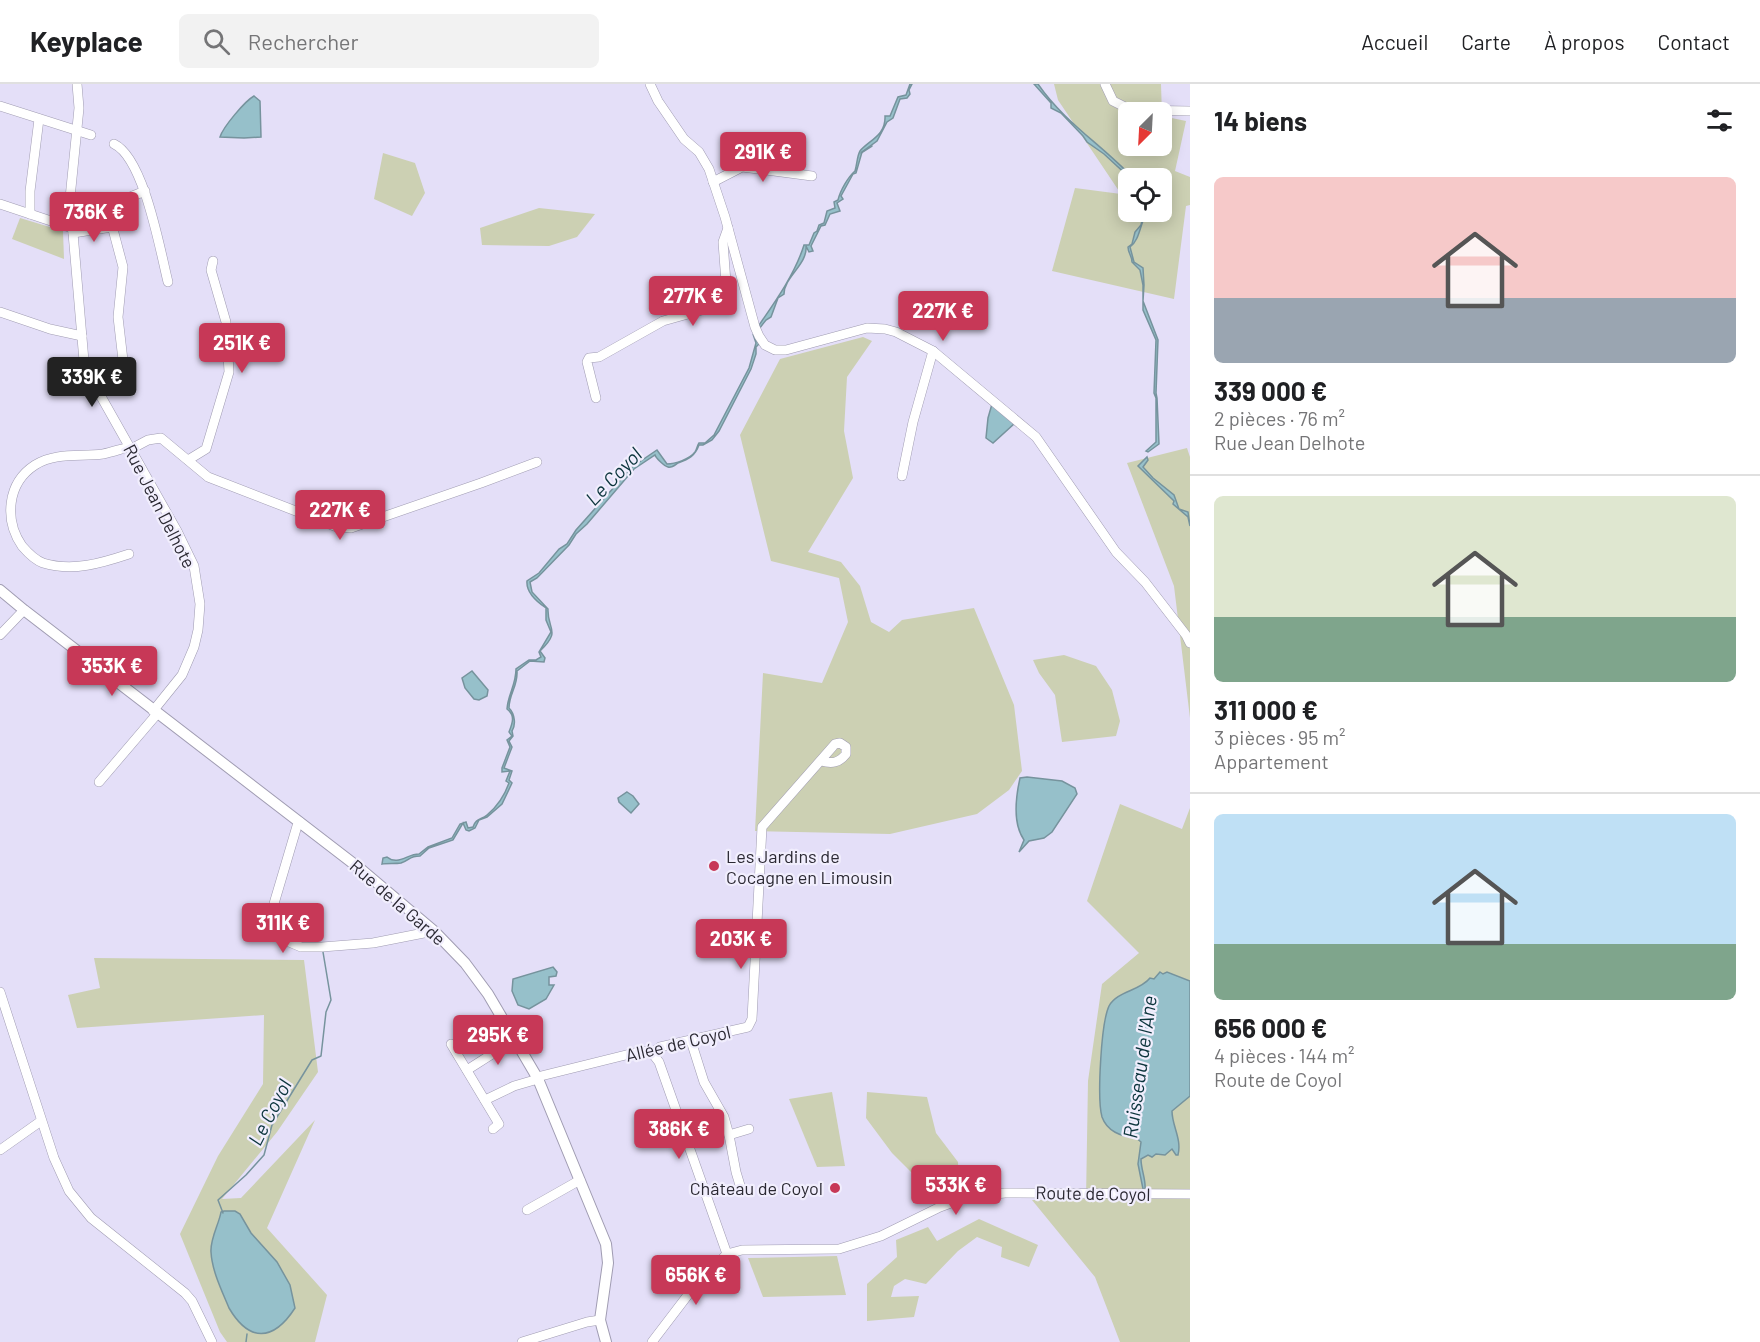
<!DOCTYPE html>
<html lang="fr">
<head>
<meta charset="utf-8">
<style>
	:root { --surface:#fff; --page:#f2f2f2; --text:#202124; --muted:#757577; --line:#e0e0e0; --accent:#c73857 }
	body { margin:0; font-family:Barlow,sans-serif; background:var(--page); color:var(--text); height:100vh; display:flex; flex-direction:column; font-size:22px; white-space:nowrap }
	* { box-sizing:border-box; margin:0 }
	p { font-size:20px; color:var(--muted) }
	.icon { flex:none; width:33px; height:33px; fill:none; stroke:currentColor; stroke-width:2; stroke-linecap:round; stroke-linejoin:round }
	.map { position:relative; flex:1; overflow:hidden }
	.side { display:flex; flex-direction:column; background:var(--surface); width:570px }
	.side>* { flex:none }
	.needle { width:39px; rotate:204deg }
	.fabs { position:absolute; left:1118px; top:18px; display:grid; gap:12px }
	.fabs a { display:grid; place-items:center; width:54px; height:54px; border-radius:9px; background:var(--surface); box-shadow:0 3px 15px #0003; font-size:30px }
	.price { position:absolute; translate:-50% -51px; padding:0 14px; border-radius:6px; background:var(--accent); color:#fff; font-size:20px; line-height:39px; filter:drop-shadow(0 2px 3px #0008) }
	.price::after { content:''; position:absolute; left:50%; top:36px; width:18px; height:14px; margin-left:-9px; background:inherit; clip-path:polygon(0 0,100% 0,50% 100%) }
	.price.active { background:#222; color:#fff }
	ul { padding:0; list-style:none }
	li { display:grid; align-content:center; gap:12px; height:318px; padding:0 24px }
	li+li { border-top:2px solid var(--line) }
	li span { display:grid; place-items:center; height:186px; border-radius:9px; color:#555 }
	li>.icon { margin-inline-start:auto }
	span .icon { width:108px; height:108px; fill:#fffc; stroke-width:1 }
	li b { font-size:26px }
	h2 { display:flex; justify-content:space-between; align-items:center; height:72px; padding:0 24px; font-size:26px }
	header { display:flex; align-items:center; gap:36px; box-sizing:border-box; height:84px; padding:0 30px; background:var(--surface); border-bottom:2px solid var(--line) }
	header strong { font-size:28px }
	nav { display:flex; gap:33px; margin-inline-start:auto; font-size:21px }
	.search { width:420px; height:54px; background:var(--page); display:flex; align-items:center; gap:15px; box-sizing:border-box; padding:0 21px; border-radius:9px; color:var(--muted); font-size:22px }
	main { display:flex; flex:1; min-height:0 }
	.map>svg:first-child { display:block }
</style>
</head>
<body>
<header>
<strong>Keyplace</strong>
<div class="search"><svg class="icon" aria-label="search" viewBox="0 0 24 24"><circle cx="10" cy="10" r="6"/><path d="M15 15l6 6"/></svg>Rechercher</div>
<nav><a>Accueil</a><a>Carte</a><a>À propos</a><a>Contact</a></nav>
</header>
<main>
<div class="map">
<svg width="1190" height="1258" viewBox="0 0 1190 1258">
	<rect width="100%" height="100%" fill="#e4dff8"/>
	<g fill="#ccd0b3" fill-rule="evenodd">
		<path d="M1054 0H1161L1162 32 1186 37 1175 87 1190 93V121L1186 122 1174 215 1052 187 1075 104 1121 110 1058 16ZM1128 28H1161V62H1128ZM1128 94H1161V128H1128Z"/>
		<polygon points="383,69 415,79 425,109 412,132 374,115"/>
		<polygon points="539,124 595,130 577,153 549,162 482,161 480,144"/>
		<polygon points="20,134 63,147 64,175 12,155"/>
		<polygon points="863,253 872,257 847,293 844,347 853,394 808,468 841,478 860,502 871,538 889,548 902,536 974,524 1014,621 1022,687 1009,706 977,730 890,750 755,747 763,589 822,599 848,538 839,494 771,477 740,351 780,275"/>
		<polygon points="1187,364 1190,373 1190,634 1174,502 1127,379"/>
		<polygon points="1064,571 1096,582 1112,606 1120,637 1116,652 1062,658 1055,611 1039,589 1033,576"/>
		<polygon points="1120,720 1182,745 1190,724 1190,1258 1120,1258 1095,1193 1032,1116 1086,1115 1088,997 1102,900 1139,869 1087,817"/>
		<polygon points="94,874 304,876 318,988 277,1048 222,1115 241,1114 315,1036 267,1144 327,1211 315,1258 227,1258 220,1248 180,1150 218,1072 263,1000 264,931 77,944 68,911 100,904"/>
		<polygon points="832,1008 845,1082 817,1083 789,1015"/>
		<polygon points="867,1008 927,1013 936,1049 958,1078 959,1106 938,1115 892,1069 866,1034"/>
		<polygon points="979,1135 1038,1161 1029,1183 1001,1173 1002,1163 977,1153 958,1167 926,1200 905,1195 894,1202 891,1213 919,1212 914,1233 867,1237 867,1200 897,1173 896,1156 928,1143 937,1157"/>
		<polygon points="837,1172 846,1211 763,1213 748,1174"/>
	</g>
	<g fill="#96c0ca" stroke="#76939d" stroke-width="1.5">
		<path d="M910 0H912L909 6 910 10 907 14 900 15 893 34 887 38 877 57 862 68 856 89 853 90 841 112 843 115 837 119 840 127 830 130 825 141 821 142 811 162 813 167 809 168 806 162C808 180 784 193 784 210L778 214 771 233 766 236 759 245 757 244C775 218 795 190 804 161H809L814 149 817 147 819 141 824 139 827 127 835 124 834 118 838 116C840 107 848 93 855 87 857 81 857 72 860 67 869 56 886 52 885 32H890L898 13 906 11Z"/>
		<path d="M1034 0H1038C1064 38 1102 61 1133 94H1130L1104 70 1087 58 1083 52 1061 29 1051 24V19Z"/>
		<path d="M254 12 260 17 261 53 244 54 220 53C223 43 245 17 254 12Z"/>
		<path d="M1144 128H1147C1140 139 1140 156 1130 163L1134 178 1143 184 1144 201 1143 217 1158 256 1156 309 1157 314 1159 360 1148 368 1146 367 1156 358V314L1154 309 1156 256 1143 226V201L1140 186 1132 178C1132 172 1128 169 1128 163L1132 160 1135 148 1141 141Z"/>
		<path d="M753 250 759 260 756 263V270L751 285 719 347 712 356 703 361H699C695 372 689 375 678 379 675 381 672 384 668 383 664 382 656 374 655 371L634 385 587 440 576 450 569 461 537 494 530 498 532 508 548 525C547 546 562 546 540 567L545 574 544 578 530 577 517 587C518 602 509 610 509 624 515 630 516 641 512 647L513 652 509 657 512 663 504 684 512 687 509 696 512 699 502 720 487 733 479 736 475 744 469 747 466 746 463 739 453 756 429 764 420 772C409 772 410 776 401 779 395 780 388 779 382 780L383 774 387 773C398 782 407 770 419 770L428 763 452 754 460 740 466 738 468 744 473 743C476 734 481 736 487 731 498 722 504 713 509 699L506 697 510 687 502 688V684L510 663 507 656 512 652 509 648C512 640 516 632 507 625 508 610 516 601 516 585L529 576H536L541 573 539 568 551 548 546 536V524C537 518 526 508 527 497L539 489 559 465 567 460 576 446 632 383 657 366 667 380C675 380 690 375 695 368 697 365 697 362 699 359H705L714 351 749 284 756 259Z"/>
		<polygon points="992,320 1015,339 993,359 986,354 988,334"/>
		<polygon points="1147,373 1148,376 1143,383 1153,394 1174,411 1179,425 1188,428 1190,442 1188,433 1173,420 1174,417 1138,382"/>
		<polygon points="472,587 488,606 487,612 479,616 474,615 465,604 462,594"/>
		<path d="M1027 693 1062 697 1075 704 1077 710 1052 748 1044 754 1029 757 1019 768 1024 756C1012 739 1016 712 1020 694Z"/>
		<polygon points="627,708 633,712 639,720 631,729 619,718 618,714"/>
		<polygon points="553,883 557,888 556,892 549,893 549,901 554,901 546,915 529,925 518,921 512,907 513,895"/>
		<path d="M1160 888 1163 890 1167 888 1190 897V1012L1172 1027C1172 1042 1182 1055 1178 1071H1176L1172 1065 1165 1071 1156 1070 1152 1073 1148 1071 1141 1075C1141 1086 1146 1095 1145 1105H1143L1138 1080 1141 1058 1135 1053C1121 1053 1107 1047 1102 1033 1097 1015 1101 939 1109 922 1117 907 1140 907 1150 894L1154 895Z"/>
		<path d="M224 1127H235L240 1130 251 1149 277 1178 290 1201 295 1224C273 1258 249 1258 229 1224 222 1207 212 1187 211 1168 210 1155 219 1140 221 1128Z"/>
	</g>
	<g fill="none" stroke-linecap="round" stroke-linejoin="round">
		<g stroke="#76939d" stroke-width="1.5">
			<polyline points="861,69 872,62"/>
			<polyline points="223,1129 218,1116 246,1091 264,1071 272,1041 312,976 321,972 326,928 331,916 323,868"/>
			<polyline points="246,1258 247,1250"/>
		</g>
		<g stroke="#a09cb2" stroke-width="10">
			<g id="minor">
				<polyline points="77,0 79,24 70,114 84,277 90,293 177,447 194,482 200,520 198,546 194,563 182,591 153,627"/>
				<polyline points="650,0 658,17 684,55 699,68 709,85 725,133 755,243 759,252 765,261 775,266 786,266 867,244 885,245 896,248 933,267 1036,353 1116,468 1145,498 1186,551 1190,559"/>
				<polyline points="1105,0 1113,17 1131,26 1190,27"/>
				<polyline points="0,22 91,51"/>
				<path d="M114 60C144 74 160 166 168 198"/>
				<polyline points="713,98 742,83 812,92"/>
				<polyline points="0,120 72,144"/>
				<polyline points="30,130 30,107 39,35"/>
				<polyline points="73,149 112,143"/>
				<polyline points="0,228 50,245 82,252"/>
				<polyline points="124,285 118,233 123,183 110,134 113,120 145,107"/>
				<polyline points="596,314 587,278 589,274 599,273 663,237 720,221 727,212 723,158 728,144"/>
				<polyline points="131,365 148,356 161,354 208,393 337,443 351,444 481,399 537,378"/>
				<polyline points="188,376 206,365 229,288 226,238 211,186 213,177"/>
				<polyline points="902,392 913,338 933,267"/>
				<path d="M129 470C102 479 73 488 43 479 35 476 28 469 22 462 4 436 7 399 35 381 56 368 80 373 103 370 112 368 121 365 129 363"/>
				<polyline points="0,551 24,526"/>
				<polyline points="99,698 157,630"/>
				<polyline points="300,738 297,742 273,823 274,843 282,855 301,863 322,863 373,859 434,847"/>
				<polyline points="0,908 54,1074 69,1107 91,1134 185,1209 192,1217 212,1258"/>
				<polyline points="691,957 704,998 724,1033 729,1051 736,1088 742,1108"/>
				<polyline points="451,960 499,1040 493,1045"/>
				<polyline points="652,969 659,978 727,1170"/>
				<polyline points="467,986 514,956"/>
				<path d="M537 993 642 967 652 969 660 963 748 943 752 935 762 743 835 660 840 659 846 663V670C839 679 832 680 821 677"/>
				<polyline points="485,1016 514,1002 538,995"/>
				<polyline points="729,1051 749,1045"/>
				<polyline points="0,1066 41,1037"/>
				<polyline points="527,1126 580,1096"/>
				<polyline points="522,1258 587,1238 600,1236"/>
				<polyline points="652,1258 697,1199 727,1170 742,1166 839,1165 881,1152 940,1123 967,1113 1005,1109 1190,1110"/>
			</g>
		</g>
		<g stroke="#a09cb2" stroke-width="12">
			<polyline id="major" points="0,506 24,526 363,787 434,847 465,879 488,910 538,995 606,1160 608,1179 600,1236 606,1258"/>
		</g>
		<use href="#minor" stroke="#fff" stroke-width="9"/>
		<use href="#major" stroke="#fff" stroke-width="10"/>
	</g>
	<g fill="#c73857" stroke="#f1eefd" stroke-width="2">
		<circle cx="714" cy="782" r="6"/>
		<circle cx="835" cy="1104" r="6"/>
	</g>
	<g text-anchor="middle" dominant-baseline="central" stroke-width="4.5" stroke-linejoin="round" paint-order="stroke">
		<g font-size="18" fill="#2b2933" stroke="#f1eefd">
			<text transform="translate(160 422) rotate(63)">Rue Jean Delhote</text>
			<text transform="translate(398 818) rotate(41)">Rue de la Garde</text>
			<text transform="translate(678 959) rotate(-13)">Allée de Coyol</text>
			<text transform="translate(1093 1109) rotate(1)">Route de Coyol</text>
		</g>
		<g font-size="18" fill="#2b2933" stroke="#f1eefd" text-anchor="start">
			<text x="726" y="772">Les Jardins de<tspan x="726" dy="21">Cocagne en Limousin</tspan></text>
			<text x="823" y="1104" text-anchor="end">Château de Coyol</text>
		</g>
		<g font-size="20" font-style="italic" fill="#0b343c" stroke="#f1eefd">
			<text transform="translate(613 392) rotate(-46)">Le Coyol</text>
			<text transform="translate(1139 983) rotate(-82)">Ruisseau de l'Ane</text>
			<text transform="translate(269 1028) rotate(-63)">Le Coyol</text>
		</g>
	</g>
</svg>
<div class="fabs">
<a><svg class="needle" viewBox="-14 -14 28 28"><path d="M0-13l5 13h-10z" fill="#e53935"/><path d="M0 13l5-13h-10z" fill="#757577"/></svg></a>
<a><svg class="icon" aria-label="locate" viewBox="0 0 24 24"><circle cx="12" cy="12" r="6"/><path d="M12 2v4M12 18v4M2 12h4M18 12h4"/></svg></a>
</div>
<b class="price" style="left:763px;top:99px">291K €</b>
<b class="price" style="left:94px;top:159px">736K €</b>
<b class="price" style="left:693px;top:243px">277K €</b>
<b class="price" style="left:943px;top:258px">227K €</b>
<b class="price" style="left:242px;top:290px">251K €</b>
<b class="price active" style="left:92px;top:324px">339K €</b>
<b class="price" style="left:340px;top:457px">227K €</b>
<b class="price" style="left:112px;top:613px">353K €</b>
<b class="price" style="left:283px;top:870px">311K €</b>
<b class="price" style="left:741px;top:886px">203K €</b>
<b class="price" style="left:498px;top:982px">295K €</b>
<b class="price" style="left:679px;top:1076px">386K €</b>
<b class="price" style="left:956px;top:1132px">533K €</b>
<b class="price" style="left:696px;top:1222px">656K €</b>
</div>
<section class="side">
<h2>14 biens<svg class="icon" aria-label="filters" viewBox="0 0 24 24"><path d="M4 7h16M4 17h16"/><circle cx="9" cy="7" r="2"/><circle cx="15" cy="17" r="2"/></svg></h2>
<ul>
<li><span style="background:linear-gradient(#f6c9c9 65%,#9aa5b1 0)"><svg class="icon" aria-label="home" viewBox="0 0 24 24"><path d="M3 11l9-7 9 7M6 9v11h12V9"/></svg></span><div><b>339 000 €</b><p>2 pièces · 76 m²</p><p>Rue Jean Delhote</p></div></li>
<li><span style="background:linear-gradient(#dfe7d0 65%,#7fa58c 0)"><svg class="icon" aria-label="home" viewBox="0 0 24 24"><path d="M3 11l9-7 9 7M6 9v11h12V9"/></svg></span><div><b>311 000 €</b><p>3 pièces · 95 m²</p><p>Appartement</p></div></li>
<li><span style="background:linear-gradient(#bfe0f5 70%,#7fa58c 0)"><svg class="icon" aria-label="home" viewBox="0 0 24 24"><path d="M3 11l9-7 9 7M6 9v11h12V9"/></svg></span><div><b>656 000 €</b><p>4 pièces · 144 m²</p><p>Route de Coyol</p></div></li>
</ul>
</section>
</main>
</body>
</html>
